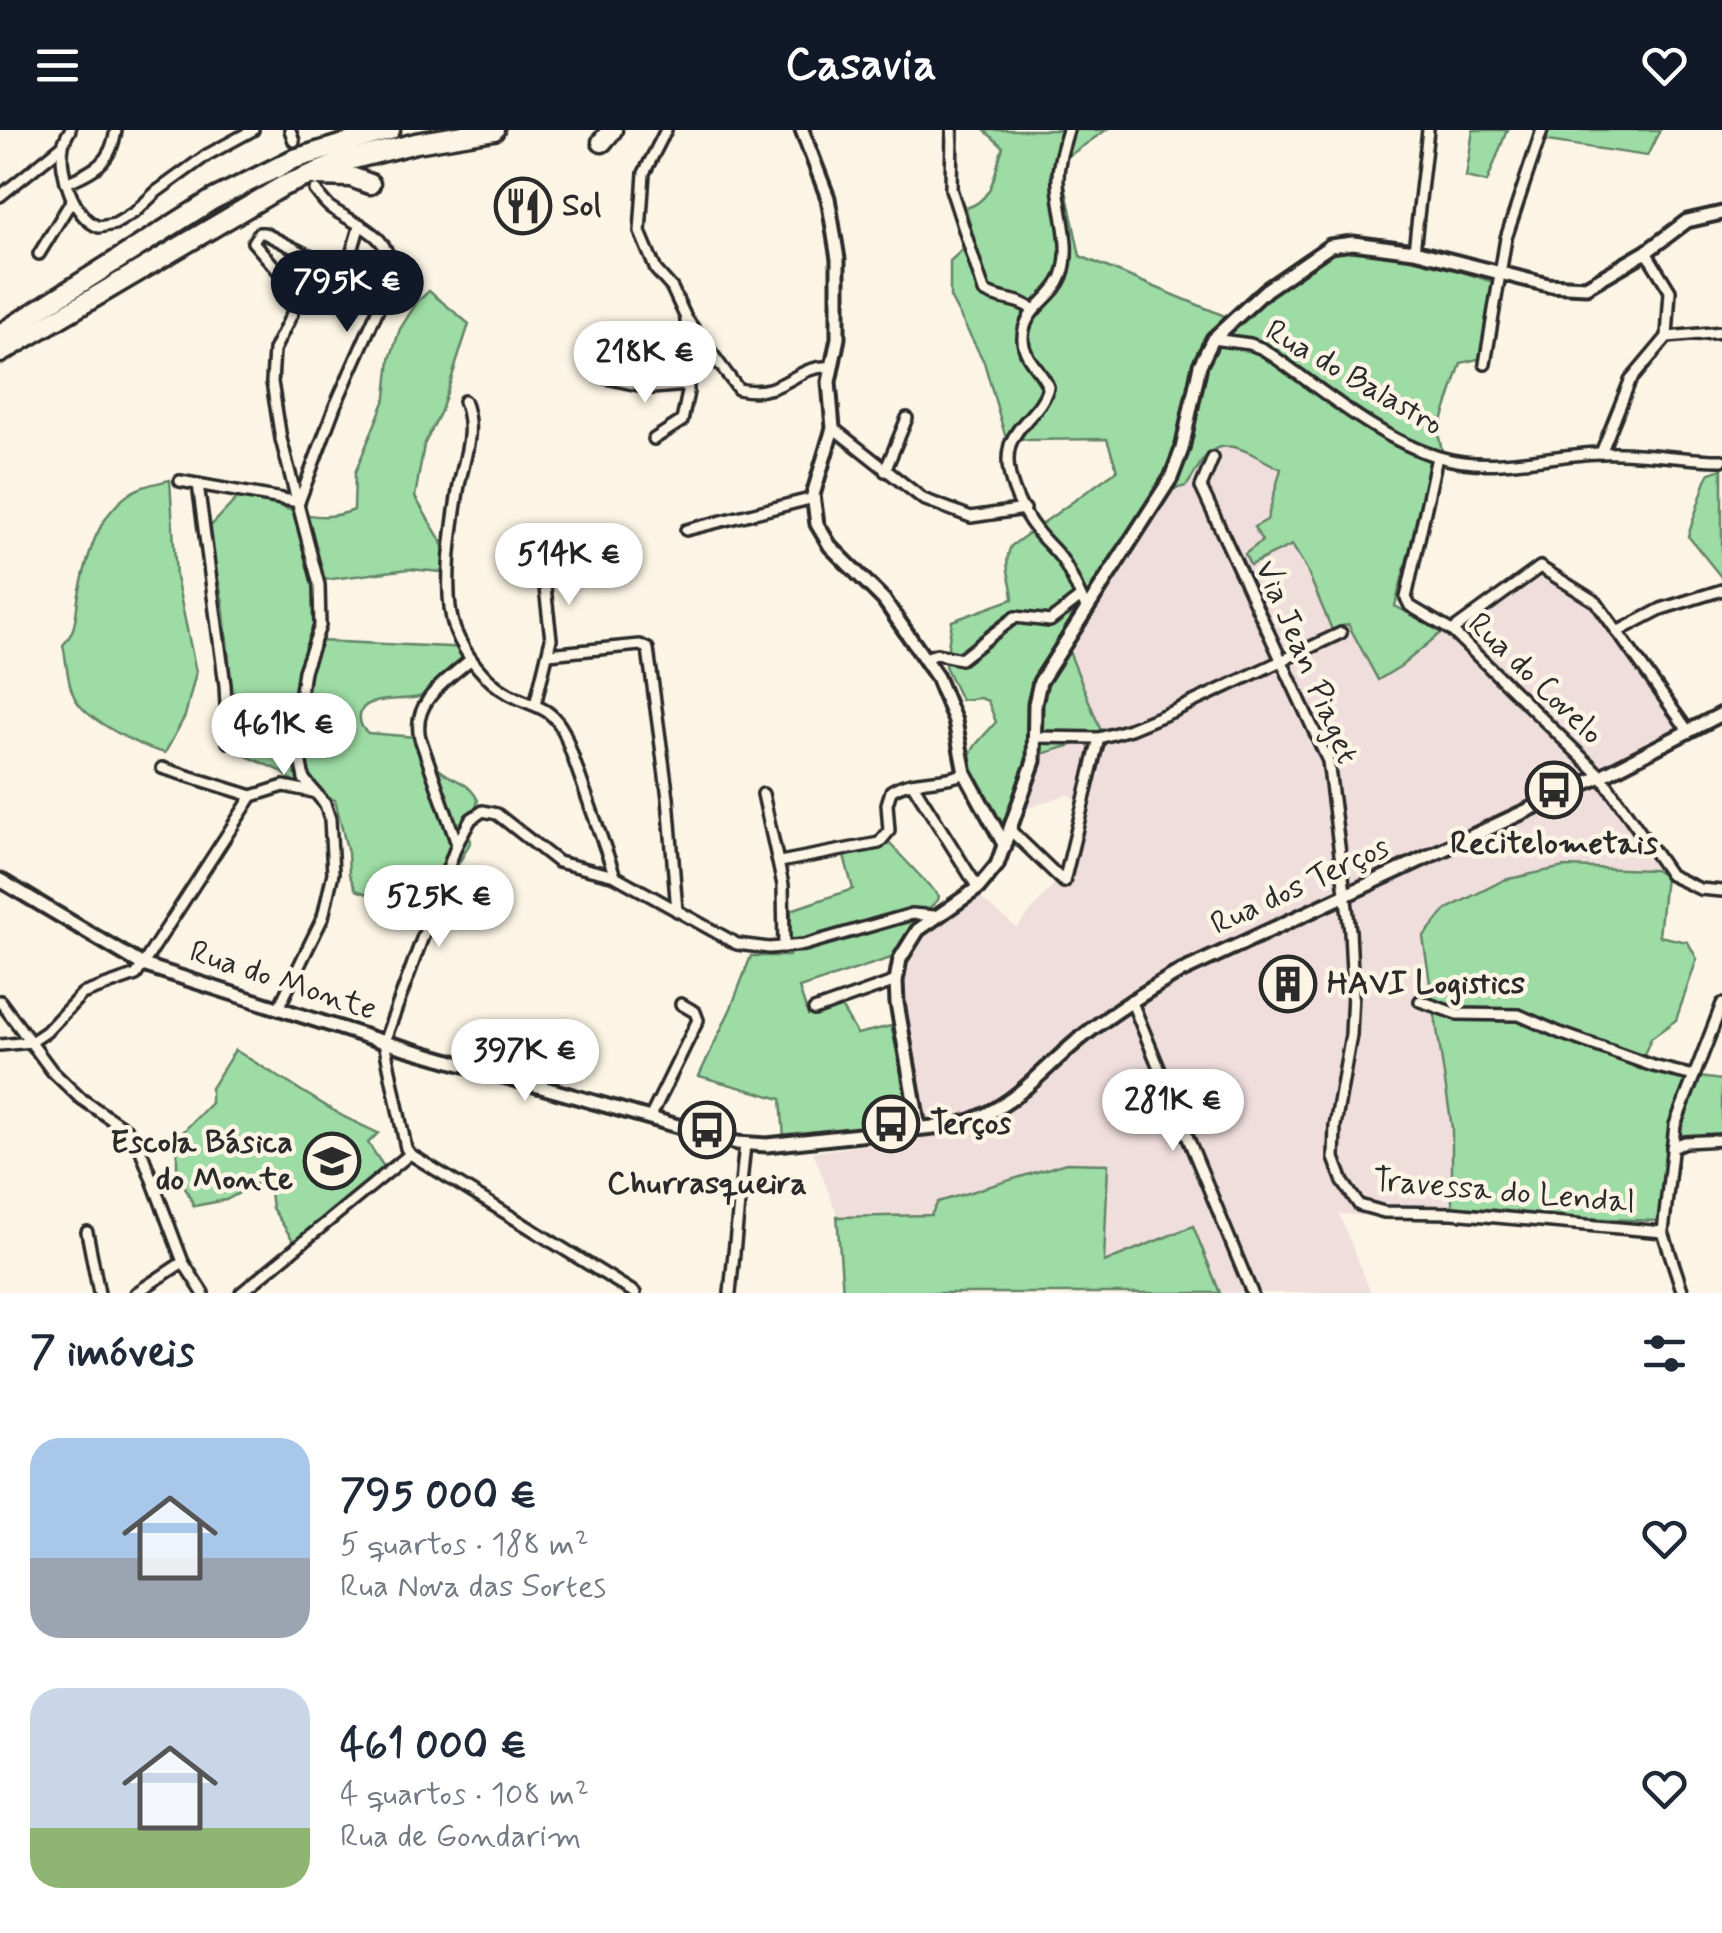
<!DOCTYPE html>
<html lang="pt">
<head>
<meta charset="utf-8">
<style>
	:root { --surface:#fff; --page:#f2f2f3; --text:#1f2937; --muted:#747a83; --accent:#111827 }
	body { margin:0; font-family:Mynerve,sans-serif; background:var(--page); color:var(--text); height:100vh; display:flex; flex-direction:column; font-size:38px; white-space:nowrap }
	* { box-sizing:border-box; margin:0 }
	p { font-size:32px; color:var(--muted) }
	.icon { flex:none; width:55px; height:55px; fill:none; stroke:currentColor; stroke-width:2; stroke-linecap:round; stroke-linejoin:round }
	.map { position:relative; height:1163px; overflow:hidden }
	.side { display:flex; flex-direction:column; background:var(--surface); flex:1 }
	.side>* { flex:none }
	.price { position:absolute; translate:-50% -85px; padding:0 22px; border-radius:35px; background:#fff; color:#222; font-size:32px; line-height:65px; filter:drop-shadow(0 2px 5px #0008) }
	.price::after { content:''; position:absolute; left:50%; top:60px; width:30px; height:22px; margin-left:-15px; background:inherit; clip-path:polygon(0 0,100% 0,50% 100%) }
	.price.active { background:var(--accent); color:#fff }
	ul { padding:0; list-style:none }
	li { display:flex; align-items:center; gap:30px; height:250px; padding:0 30px }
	li span { display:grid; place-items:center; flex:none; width:280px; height:200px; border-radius:30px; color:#555 }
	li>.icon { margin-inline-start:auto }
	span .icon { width:120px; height:120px; fill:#fffc; stroke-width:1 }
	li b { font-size:42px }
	h2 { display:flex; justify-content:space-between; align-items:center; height:120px; padding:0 30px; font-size:42px }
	header { display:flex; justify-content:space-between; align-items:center; height:130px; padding:0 30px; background:var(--accent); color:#fff; font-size:45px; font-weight:800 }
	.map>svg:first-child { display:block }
</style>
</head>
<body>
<header><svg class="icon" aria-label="menu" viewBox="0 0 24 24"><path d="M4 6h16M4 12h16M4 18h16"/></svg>Casavia<svg class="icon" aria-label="heart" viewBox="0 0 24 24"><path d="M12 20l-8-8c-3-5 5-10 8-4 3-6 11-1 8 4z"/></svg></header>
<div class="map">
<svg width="1722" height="1163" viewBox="0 0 1722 1163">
	<rect width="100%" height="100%" fill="#fcf5e5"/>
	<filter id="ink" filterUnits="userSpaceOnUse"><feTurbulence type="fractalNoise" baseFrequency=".01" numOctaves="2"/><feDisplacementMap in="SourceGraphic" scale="20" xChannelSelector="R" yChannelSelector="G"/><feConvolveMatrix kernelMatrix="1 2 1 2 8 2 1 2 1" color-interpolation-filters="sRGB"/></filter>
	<g filter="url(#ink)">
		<polygon fill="#f0dedd" points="1229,314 1281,339 1262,411 1249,434 1292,415 1306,438 1332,499 1348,494 1355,505 1401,536 1524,439 1542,432 1562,440 1583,457 1685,611 1622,643 1603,658 1657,738 1564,737 1504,750 1447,779 1424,830 1452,998 1452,1083 1449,1092 1339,1084 1371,1163 1220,1163 1192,1097 1104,1132 1107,1034 1050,1036 931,1085 838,1087 813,1022 920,1008 912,983 921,981 902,861 914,816 978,766 1017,798 1054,754 1061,739 1078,672 1069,664 1020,681 1038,625 1075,540 1064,509 1156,364 1186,356 1199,335 1216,316"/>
		<g fill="#9ddca4" stroke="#648468" stroke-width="2.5">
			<path d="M984 0H1106L1060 32 1080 126 1232 189 1329 122 1355 117 1396 120 1493 152 1482 228 1461 233 1438 303 1443 325 1428 387 1419 415 1408 425 1395 476 1443 501 1401 536 1378 550 1348 494 1332 500 1306 438 1292 415 1250 435 1245 424 1262 411 1254 397 1267 390 1281 339C1252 326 1220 297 1199 336 1194 343 1192 349 1186 356L1156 364 1064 509 1103 606 1038 625C1028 648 1018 696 989 698 980 686 976 676 972 662 961 623 972 620 996 592L988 571 980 568 961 570 945 536 952 491 1013 469C1012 448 1002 437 1011 416L1117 340 1107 309 1028 310 1005 305 984 232 950 167V131L962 120 975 115 966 78C995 70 994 41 1003 17Z"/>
			<polygon points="1473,0 1507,0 1487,52 1466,47"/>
			<polygon points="1533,0 1660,0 1647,26 1547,11 1548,2"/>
			<path d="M429 161 469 194 441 281 424 315 415 367 440 409 453 443 409 439 324 450 319 511 470 518C459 531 447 551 433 561 415 573 391 566 371 573 356 578 357 595 368 603L415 607C422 619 429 632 440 640 456 653 466 649 478 670L475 682 465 696 471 711 432 783H420L356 760 349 744 348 723 335 670 306 661 279 640 239 623 230 613V540L223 473 208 399 243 362C281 375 313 397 354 380L355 343 386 267 390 229 400 199 417 172Z"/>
			<polygon points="1722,339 1722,448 1688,406 1706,350 1710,343"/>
			<path d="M170 350 176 447 196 542 185 586 165 623C143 618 88 591 76 570 67 555 67 532 63 515 78 499 75 483 79 464 88 424 97 385 132 362 143 355 158 353 170 350Z"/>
			<path d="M890 714 939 766 938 770 912 794 891 828 799 858 808 885 840 875 857 904 891 896 904 954 905 977C875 999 821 1006 784 1008L781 969 699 946 731 878 751 826H789L791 780 853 759 844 726Z"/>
			<polygon points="1564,737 1654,740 1665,747 1659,806 1688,812 1697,829 1676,890 1651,908 1638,939 1722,950 1722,1008 1667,1011 1658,1091 1452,1083 1452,998 1423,807 1447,779 1504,750"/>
			<polygon points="235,920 344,987 378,1003 368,1013 386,1040 296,1115 272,1078 270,1062 260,1052 226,1070 194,1076 177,1040 177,1021 180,1005 211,973 211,958"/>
			<polygon points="1066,1033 1108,1034 1104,1132 1193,1096 1220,1163 843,1163 837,1085 838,1087 931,1085 938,1072"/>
		</g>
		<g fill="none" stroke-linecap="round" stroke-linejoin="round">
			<g stroke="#2b2b2b" stroke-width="16">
				<g id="minor">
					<path d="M70 0C67 5 64 10 63 16 58 41 74 88 99 97L115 94 135 82 156 62 207 25 253 0"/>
					<polyline points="290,0 294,11"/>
					<path d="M666 0 644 43 640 102 656 140 672 158 686 188 738 259C785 269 794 234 832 237"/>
					<path d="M952 0 951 59 984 161C998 171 1021 168 1032 180"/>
					<path d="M1068 0C1063 17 1057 35 1058 53 1059 82 1073 117 1062 146 1053 170 1022 179 1023 210 1024 230 1042 240 1048 257 1042 281 1018 292 1010 315 1002 342 1020 380 1037 401 1045 412 1056 420 1063 431 1072 446 1079 463 1087 480"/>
					<path d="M66 53C95 40 111 33 116 0"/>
					<polyline points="0,66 62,16"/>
					<polyline points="1414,121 1428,0"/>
					<polyline points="39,124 72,70"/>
					<polyline points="1667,207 1722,202"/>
					<path d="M1213 209 1250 214 1263 219C1318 256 1375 308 1439 327 1494 343 1544 325 1599 323 1640 321 1681 330 1722 330"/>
					<polyline points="1485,234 1506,108 1542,0"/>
					<polyline points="606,248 652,258 687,255"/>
					<path d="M464 271C477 303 463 329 458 361 452 399 442 464 455 500 465 525 485 551 509 564 534 578 549 574 564 602L615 746"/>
					<polyline points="833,298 923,369 971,387 1025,379"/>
					<polyline points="654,309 682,291 688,262 686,188"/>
					<polyline points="1601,323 1630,251 1667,207 1670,161 1646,122"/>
					<polyline points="1437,327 1406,468 1410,476 1452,501 1601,646 1670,745 1700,759 1722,761"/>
					<polyline points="1213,328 1201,357 1328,631 1350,801 1353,862 1351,905 1335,996 1334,1028 1343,1052 1359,1075 1384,1082 1452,1083 1663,1102"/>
					<polyline points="885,341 907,288"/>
					<polyline points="180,351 299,372"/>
					<polyline points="198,354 225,555 228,612"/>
					<path d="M299 372 335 276 392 148C391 102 362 99 331 78 325 74 320 66 315 60"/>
					<polyline points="686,400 814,368"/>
					<polyline points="1452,501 1540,437 1596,472 1689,602"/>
					<polyline points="1617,502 1661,479 1722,460"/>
					<polyline points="548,524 640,515 648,519 668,668 677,781"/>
					<polyline points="924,528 937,524 961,529 1015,487 1050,491 1081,467"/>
					<polyline points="535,575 551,509 542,432"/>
					<polyline points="1035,607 1099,608 1130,599 1176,580 1341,503"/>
					<polyline points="162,638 252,666"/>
					<polyline points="912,653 978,758"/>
					<polyline points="763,664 783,755 784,817"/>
					<polyline points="1010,700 1064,752 1099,608"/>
					<path d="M457 714 420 608C411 572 447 550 471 529"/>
					<path d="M780 732 879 713 889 701 887 674 891 661C912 647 941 654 965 643"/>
					<polyline points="1131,870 1252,1163"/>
					<polyline points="0,871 52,941 80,968 127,1000 140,1018 183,1132 203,1163"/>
					<polyline points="1420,871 1457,884 1519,885 1560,903 1653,936 1694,946"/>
					<polyline points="279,877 323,787 333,743 330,689 325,674 304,649 295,602 304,541 320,496 319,455 281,309 272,252 274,220 292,184 294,163 287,151 253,112 259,103 264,103 319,131 342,134 350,128 360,94"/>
					<polyline points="814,880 896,851"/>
					<polyline points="0,915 31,912 46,902 82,864 136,845 252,666 284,656 313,662"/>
					<polyline points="650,988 698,890 695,882 681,874"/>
					<polyline points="1672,1017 1685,1012 1722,1010"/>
					<polyline points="87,1102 99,1163"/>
					<polyline points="136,1163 183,1132"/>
					<polyline points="241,1163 410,1024"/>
					<polyline points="635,1163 410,1024 406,1018 384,912 457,714 471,689 483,681 497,684 558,732 615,746 737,814 769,818 804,815 912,784 934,786"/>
					<polyline points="730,1163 745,1014"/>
					<polyline points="1683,1163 1663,1102 1675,995 1722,874"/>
				</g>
			</g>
			<g stroke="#2b2b2b" stroke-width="19">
				<g id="tertiary">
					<polyline points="802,0 828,68 838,129 838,208 829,252 833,298 813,365 817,394 830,416 884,470 937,547 955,591 965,643 1005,716"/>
					<path d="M0 750 143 835 384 912 737 1013 767 1015 961 994C1013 980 1042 939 1082 907 1112 883 1142 864 1174 845L1601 646 1722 584"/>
					<polyline points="919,998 897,873 896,851 900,829 918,800 978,758 997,735 1034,631 1035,574 1040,552 1171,348 1182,319 1200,235 1213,209 1266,160 1330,116 1353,113 1414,121 1548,155 1586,157 1646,122 1687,91 1722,83"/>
				</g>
			</g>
			<g stroke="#2b2b2b" stroke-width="25">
				<g id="motorway">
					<polyline points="602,12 612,0"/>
					<polyline points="317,46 351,47 370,54"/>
					<polyline points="0,204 212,70 294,29 390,0"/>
					<polyline points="0,223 283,56 342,32 416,13 494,0"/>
				</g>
			</g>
			<use href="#minor" stroke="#fcf5e5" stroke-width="9"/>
			<use href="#tertiary" stroke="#fcf5e5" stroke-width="11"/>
			<use href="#motorway" stroke="#fcf5e5" stroke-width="18"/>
		</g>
	</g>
	<defs>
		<g id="restaurant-ring" transform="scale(2.875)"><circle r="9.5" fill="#fcf5e5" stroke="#2b2b2b" stroke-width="1.5"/><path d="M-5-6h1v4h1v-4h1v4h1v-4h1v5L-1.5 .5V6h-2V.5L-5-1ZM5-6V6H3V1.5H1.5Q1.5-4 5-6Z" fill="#2b2b2b"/></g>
		<g id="bus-ring" transform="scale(2.875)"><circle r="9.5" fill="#fcf5e5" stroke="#2b2b2b" stroke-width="1.5"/><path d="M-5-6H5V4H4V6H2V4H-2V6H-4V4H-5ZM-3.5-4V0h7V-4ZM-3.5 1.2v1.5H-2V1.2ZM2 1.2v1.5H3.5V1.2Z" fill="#2b2b2b"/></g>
		<g id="building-ring" transform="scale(2.875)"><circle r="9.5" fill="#fcf5e5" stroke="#2b2b2b" stroke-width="1.5"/><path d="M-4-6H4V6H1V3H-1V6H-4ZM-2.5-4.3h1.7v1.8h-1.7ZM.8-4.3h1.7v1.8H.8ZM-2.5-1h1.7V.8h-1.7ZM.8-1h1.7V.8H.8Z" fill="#2b2b2b"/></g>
		<g id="school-ring" transform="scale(2.875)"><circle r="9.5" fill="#fcf5e5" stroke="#2b2b2b" stroke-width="1.5"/><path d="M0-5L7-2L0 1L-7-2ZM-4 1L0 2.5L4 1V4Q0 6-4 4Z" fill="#2b2b2b"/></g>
	</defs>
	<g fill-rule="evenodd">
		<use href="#restaurant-ring" x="523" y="76"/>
		<use href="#bus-ring" x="1554" y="660"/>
		<use href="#building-ring" x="1288" y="854"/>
		<use href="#bus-ring" x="891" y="994"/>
		<use href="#bus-ring" x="707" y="1000"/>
		<use href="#school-ring" x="332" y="1031"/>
	</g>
	<g text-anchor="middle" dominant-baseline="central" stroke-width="9" stroke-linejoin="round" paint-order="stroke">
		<g font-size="32" font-weight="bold" fill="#2b2b2b" stroke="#fcf5e5" text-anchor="start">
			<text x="562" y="76">Sol</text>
			<text x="1554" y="714" text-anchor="middle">Recitelometais</text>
			<text x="1327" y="854">HAVI Logistics</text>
			<text x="930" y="994">Terços</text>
			<text x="293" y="1013" text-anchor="end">Escola Básica<tspan x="293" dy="37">do Monte</tspan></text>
			<text x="707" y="1054" text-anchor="middle">Churrasqueira</text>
		</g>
		<g font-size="32" fill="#2b2b2b" stroke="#fcf5e5">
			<text transform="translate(1354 248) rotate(30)">Rua do Balastro</text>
			<text transform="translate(1306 532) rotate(67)">Via Jean Piaget</text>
			<text transform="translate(1535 549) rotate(44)">Rua do Covelo</text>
			<text transform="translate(1300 756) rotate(-25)">Rua dos Terços</text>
			<text transform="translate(283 851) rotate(18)">Rua do Monte</text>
			<text transform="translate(1504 1062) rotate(5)">Travessa do Lendal</text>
		</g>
	</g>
</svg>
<b class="price active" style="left:347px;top:205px">795K €</b>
<b class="price" style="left:645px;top:276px">218K €</b>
<b class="price" style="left:569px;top:478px">514K €</b>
<b class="price" style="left:284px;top:648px">461K €</b>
<b class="price" style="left:439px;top:820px">525K €</b>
<b class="price" style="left:525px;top:974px">397K €</b>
<b class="price" style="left:1173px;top:1024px">281K €</b>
</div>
<section class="side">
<h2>7 imóveis<svg class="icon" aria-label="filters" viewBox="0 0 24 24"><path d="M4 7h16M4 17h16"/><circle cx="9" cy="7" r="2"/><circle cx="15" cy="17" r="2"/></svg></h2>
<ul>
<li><span style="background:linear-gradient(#a9c7e8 60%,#9aa5b1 0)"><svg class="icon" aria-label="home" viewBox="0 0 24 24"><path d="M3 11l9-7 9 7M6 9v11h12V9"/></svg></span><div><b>795 000 €</b><p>5 quartos · 188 m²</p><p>Rua Nova das Sortes</p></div><svg class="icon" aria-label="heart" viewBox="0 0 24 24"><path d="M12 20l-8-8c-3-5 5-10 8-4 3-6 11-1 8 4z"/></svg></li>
<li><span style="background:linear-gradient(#c9d6e8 70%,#8fb573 0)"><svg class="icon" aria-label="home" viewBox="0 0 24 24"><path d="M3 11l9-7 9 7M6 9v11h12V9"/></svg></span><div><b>461 000 €</b><p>4 quartos · 108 m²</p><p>Rua de Gondarim</p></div><svg class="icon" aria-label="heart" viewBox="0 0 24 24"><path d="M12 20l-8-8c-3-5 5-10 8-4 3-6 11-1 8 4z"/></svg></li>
</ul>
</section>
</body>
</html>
